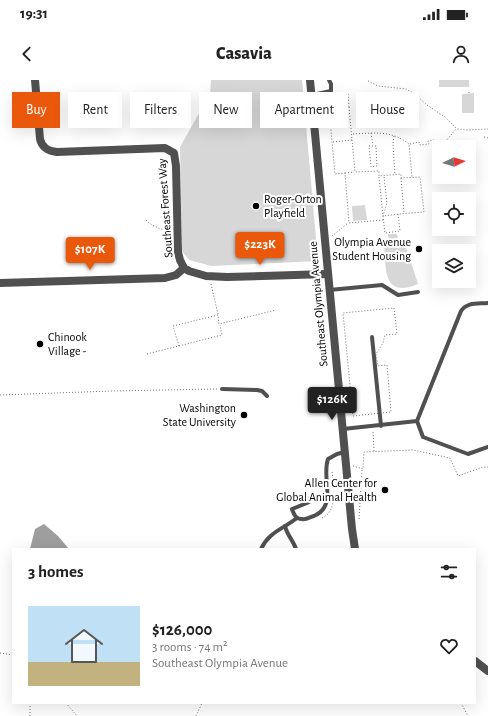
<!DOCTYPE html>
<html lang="en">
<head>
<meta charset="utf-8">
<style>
	:root { --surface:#fff; --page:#f2f2f2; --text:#222; --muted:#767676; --line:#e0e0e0; --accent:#ea580c }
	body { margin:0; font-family:"Alegreya Sans",sans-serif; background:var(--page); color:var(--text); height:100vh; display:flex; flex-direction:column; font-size:15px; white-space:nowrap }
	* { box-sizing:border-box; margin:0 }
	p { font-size:13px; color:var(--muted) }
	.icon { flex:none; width:22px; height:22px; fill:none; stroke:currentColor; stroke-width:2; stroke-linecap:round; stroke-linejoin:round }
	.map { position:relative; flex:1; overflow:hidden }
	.details { position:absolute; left:12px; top:468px; width:464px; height:156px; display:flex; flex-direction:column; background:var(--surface); border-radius:0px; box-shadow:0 4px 16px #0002 }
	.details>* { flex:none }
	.banner { position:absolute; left:12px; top:12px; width:464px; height:36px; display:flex; gap:8px }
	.needle { width:26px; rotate:85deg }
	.tools { position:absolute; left:432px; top:60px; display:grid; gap:8px }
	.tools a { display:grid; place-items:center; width:44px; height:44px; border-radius:0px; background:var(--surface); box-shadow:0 4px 16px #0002; font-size:20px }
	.price { position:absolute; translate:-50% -34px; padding:0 9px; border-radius:4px; background:var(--accent); color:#fff; font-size:13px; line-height:26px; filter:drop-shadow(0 1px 2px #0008) }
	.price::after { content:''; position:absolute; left:50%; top:24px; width:12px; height:9px; margin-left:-6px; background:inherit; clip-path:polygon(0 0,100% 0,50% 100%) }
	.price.current { background:#222; color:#fff }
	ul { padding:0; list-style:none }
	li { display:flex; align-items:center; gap:12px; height:100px; padding:0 16px }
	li+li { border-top:1px solid var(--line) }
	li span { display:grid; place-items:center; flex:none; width:112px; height:80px; border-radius:0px; color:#555 }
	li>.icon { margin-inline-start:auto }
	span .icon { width:48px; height:48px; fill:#fffc; stroke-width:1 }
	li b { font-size:17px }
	h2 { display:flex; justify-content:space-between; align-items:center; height:48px; padding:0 16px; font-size:17px }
	.chip { padding:0 14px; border-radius:0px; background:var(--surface); box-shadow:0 4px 16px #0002; font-size:14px; line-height:36px }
	.chip.current { background:var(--accent); color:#fff }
	.status { display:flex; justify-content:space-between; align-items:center; height:28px; padding:0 20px; background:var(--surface); direction:ltr }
	.status svg { height:11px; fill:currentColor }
	header { display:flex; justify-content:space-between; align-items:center; height:52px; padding:0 16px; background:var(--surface); font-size:18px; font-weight:800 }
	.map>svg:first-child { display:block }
</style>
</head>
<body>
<div class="status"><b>19:31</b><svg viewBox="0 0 49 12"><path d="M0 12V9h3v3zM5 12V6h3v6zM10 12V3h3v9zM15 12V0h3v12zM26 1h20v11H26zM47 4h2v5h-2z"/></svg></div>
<header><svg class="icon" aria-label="back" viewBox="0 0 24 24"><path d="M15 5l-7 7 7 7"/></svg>Casavia<svg class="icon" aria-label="person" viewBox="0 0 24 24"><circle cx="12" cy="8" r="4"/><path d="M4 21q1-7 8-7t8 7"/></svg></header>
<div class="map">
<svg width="488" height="636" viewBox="0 0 488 636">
	<rect width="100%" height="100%" fill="#fff"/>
	<g fill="#d7d7d7">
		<polygon points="211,0 302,0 318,181 211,186 189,180 182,171 180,67 210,14"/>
		<rect x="439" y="0" width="30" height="7"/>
		<polygon points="474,13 474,33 462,33 462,14"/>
		<polygon points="365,125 367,140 353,141 352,126"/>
		<path d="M388 154H397L398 159 403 158 418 204C383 219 386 189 384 164L389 162Z"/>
	</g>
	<polygon fill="#9e9e9e" points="44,444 58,456 69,469 30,469 35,449"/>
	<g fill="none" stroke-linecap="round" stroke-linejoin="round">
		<g stroke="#727272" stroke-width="1" stroke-dasharray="1 2" stroke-linecap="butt">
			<polyline points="368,1 378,6 406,9 415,14 427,25 445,37 457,49 467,50 488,49"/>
			<polyline points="469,13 469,10"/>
			<polyline points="334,15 348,13 349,27 329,29 335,94 345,93 349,143 383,140"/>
			<path d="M349 27 355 92 379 91V96L401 94V98L420 97 424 132C410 133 397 134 383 136L385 153 400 151 398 134"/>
			<polyline points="371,53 373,65"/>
			<path d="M353 54C373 53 392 50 409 64L412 97"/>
			<polyline points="394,56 393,64 395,95"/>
			<polyline points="484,57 488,58"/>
			<polyline points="333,62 352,60"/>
			<polyline points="410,64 419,62 420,65 429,64 428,61 434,60 434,63 445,62 456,49"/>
			<polygon points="369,66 376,66 377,86 371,87"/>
			<polyline points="345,93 354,92"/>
			<polyline points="379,97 383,136 387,123 384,97"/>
			<polyline points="401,98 404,133"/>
			<path d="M146 140C153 147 161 149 170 152"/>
			<polyline points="332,156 348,143"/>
			<polyline points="211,204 218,234"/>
			<polygon points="394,228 397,254 385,255 383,263 376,274 378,286 387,285 391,332 353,336 343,233"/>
			<polyline points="179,266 173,246 218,235 219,244 276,230"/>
			<polyline points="147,274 222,255 220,245"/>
			<polyline points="0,315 112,311 217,309"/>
			<polyline points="373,352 374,371"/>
			<polyline points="353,386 363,389 364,372 413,370 450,378 458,396 483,387 488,387"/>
			<polyline points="332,392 333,401"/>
			<path d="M322 438C330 434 333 428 333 418"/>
			<polyline points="359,439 362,390"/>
			<polyline points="0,573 13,575"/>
			<polyline points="30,623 30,636"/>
			<polyline points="66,623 77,636"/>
			<polyline points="461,623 468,636"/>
			<polyline points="196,636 202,623"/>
		</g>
		<g stroke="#505050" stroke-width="4">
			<polyline points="312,15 331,11 331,4 329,0"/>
			<polyline points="329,210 382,205 398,215 418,212"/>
			<polyline points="372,257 381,346"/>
			<polyline points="222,309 257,310 262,311 267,316"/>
			<polyline points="417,341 423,357 468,374 488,367"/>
			<path d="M343 349 417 341 461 231C467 222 477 224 488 223"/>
			<path d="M310 418 309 422 307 423 292 429C294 434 295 439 302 439 306 440 310 437 314 436 338 426 321 398 328 379L337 374 345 372"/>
			<path d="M285 446C287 455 293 460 296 469"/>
			<path d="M261 469C269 452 283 449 297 438"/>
		</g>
		<g stroke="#505050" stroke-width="8">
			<path d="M35 0 40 59C42 68 48 71 57 72L165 68 174 73 176 86 178 172 180 180 184 188 189 191 206 196 227 197 328 194"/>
			<polyline points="310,0 352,449 355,469"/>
			<polyline points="0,203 165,198 176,195 184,188"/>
			<polyline points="475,581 488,591"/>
		</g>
	</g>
	<g fill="#000" stroke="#fff" stroke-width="1.5">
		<circle cx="256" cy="126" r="4"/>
		<circle cx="419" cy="169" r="4"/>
		<circle cx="40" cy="264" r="4"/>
		<circle cx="244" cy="335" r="4"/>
		<circle cx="385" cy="410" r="4"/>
	</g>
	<g text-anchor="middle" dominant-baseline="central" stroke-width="4" stroke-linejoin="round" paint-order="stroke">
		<g font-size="12" fill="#000" stroke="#fff" text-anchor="end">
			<text x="264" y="119" text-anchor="start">Roger-Orton<tspan x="264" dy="14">Playfield</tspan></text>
			<text x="411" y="162">Olympia Avenue<tspan x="411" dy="14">Student Housing</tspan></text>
			<text x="48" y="257" text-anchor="start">Chinook<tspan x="48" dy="14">Village -</tspan></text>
			<text x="236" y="328">Washington<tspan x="236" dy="14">State University</tspan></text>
			<text x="377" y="403">Allen Center for<tspan x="377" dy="14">Global Animal Health</tspan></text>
		</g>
		<g font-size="12" fill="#000" stroke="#fff">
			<text transform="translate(165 128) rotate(-94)">Southeast Forest Way</text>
			<text transform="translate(318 224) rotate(-95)">Southeast Olympia Avenue</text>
		</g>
	</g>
</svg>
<div class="tools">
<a><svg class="needle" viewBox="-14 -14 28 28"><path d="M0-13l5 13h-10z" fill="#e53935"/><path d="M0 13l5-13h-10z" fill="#767676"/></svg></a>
<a><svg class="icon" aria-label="locate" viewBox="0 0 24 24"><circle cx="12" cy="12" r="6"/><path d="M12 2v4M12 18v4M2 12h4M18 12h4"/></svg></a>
<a><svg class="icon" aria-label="layers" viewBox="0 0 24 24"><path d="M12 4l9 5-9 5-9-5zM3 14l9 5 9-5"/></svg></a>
</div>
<b class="price" style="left:260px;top:186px">$223K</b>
<b class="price" style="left:90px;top:191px">$107K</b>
<b class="price current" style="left:332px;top:341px">$126K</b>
<div class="banner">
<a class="chip current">Buy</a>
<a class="chip">Rent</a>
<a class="chip">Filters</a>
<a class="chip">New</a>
<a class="chip">Apartment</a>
<a class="chip">House</a>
</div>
<section class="details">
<h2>3 homes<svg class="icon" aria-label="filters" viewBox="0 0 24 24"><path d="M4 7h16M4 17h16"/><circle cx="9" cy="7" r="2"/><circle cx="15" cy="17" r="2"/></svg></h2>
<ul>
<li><span style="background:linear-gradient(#bfe0f5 70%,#c2b280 0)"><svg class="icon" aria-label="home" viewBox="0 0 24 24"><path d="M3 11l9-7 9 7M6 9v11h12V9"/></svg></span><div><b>$126,000</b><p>3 rooms · 74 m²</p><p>Southeast Olympia Avenue</p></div><svg class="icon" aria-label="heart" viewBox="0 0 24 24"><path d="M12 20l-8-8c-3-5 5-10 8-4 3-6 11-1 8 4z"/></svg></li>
</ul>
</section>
</div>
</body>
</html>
